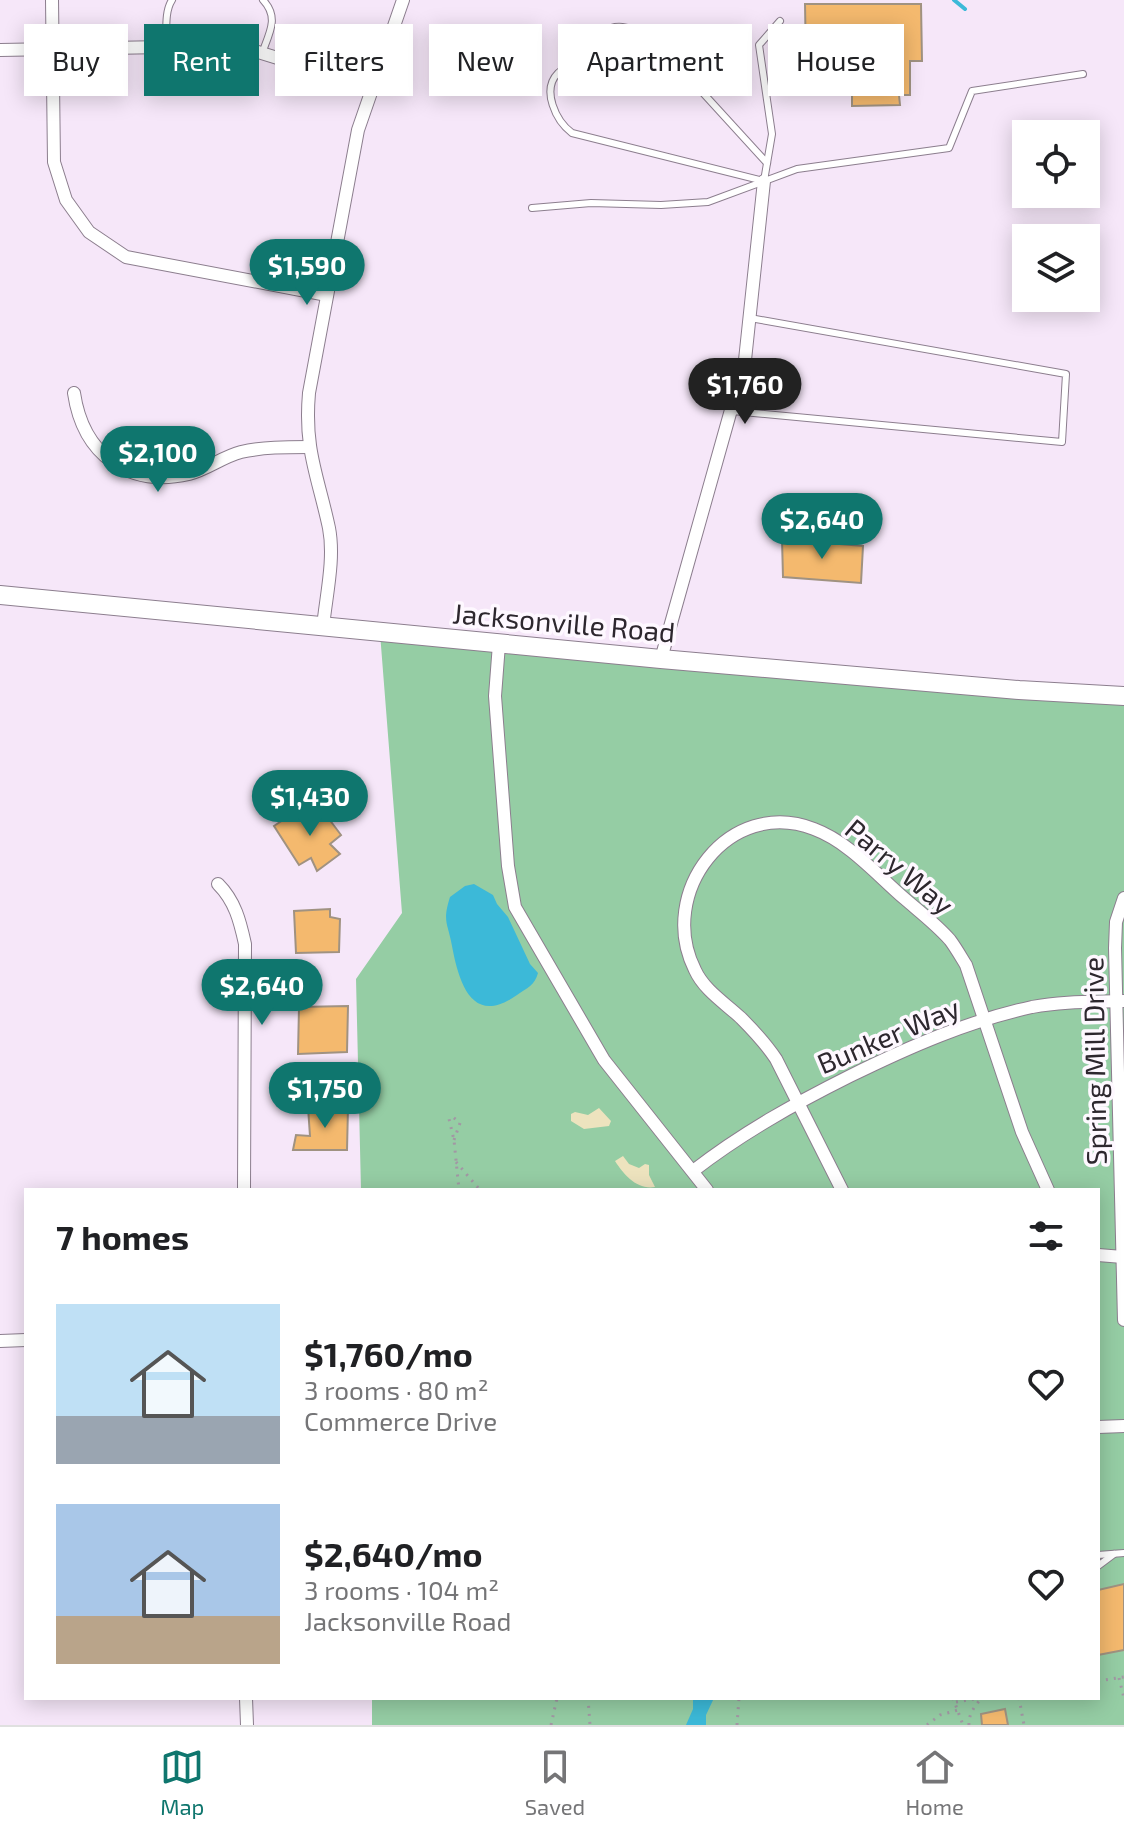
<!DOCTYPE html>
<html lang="en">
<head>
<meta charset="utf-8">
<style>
	:root { --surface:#fff; --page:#f6f6f6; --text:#202124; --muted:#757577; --line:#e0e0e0; --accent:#0f766e }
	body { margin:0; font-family:"Exo 2",sans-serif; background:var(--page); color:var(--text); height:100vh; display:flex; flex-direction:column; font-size:30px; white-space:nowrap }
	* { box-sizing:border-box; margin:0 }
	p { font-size:26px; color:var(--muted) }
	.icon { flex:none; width:44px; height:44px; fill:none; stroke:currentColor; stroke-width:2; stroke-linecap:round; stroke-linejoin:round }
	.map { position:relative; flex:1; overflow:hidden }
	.side { position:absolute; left:24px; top:1188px; width:1076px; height:512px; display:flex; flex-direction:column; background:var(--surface); border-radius:0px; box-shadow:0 4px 20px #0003 }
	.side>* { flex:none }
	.top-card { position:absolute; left:24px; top:24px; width:1076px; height:72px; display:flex; gap:16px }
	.fabs { position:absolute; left:1012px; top:120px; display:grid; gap:16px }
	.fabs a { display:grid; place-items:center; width:88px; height:88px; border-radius:0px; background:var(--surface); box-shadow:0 4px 20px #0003; font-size:40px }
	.price { position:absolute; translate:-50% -68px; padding:0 18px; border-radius:28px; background:var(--accent); color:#fff; font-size:26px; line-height:52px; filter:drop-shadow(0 2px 4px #0008) }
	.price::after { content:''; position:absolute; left:50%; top:48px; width:24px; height:18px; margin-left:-12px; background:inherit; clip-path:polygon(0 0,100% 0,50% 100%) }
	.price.on { background:#222; color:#fff }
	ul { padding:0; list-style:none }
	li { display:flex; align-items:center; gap:24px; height:200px; padding:0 32px }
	li span { display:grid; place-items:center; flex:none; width:224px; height:160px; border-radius:0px; color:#555 }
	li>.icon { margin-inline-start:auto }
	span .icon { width:96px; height:96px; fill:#fffc; stroke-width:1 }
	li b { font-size:34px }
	h2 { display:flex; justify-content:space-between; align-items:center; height:96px; padding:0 32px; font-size:34px }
	.pill { padding:0 28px; border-radius:0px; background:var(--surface); box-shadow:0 4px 20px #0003; font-size:28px; line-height:72px }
	.pill.on { background:var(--accent); color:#fff }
	.tab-bar { display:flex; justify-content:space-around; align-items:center; height:112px; border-top:2px solid var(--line); background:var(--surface); font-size:22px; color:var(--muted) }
	.tab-bar a { display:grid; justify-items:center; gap:4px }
	.tab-bar .on { color:var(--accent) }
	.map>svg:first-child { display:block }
</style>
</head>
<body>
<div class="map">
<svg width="1124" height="1725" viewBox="0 0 1124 1725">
	<rect width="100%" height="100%" fill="#f6e7f9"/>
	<polygon fill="#95cda4" points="380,633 1124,702 1124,1725 372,1725 372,1698 1098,1698 1098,1190 361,1190 356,979 402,913"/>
	<g fill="#ede3be">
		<polygon points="599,1108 611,1121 609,1126 584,1129 571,1121 571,1114 575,1112 588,1115"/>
		<path d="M623 1156 629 1164 639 1168 645 1164 649 1165V1175L655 1187C637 1190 624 1175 615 1161Z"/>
	</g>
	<g fill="#3cb9d8">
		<path d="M474 884 493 895 497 904 508 917 530 964 538 973C535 985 527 988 517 995 472 1027 459 983 452 946 448 923 442 922 450 897L465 886Z"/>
		<polygon points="693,1698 714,1698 706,1715 706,1725 686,1725 693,1709"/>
	</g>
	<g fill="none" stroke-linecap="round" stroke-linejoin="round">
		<polyline stroke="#3cb9d8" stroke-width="4" points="954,0 965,9"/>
	</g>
	<g fill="#f4b96e" stroke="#a09281" stroke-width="2">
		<polygon points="805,4 921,4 922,61 910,61 910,95 899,95 900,105 852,106 852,95 841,95 841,61 806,62"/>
		<polygon points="782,539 863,546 861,583 783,577"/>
		<polygon points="320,807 341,835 330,844 340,854 317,871 311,858 299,865 274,826 295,812 301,819"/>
		<polygon points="330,909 330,917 340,919 339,952 296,953 294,911"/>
		<polygon points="348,1006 347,1052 298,1054 299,1007"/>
		<polygon points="308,1107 348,1107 347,1150 293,1150 296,1135 310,1136"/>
		<polygon points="1124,1584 1124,1650 1098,1655 1098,1590"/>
		<polygon points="1005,1709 1008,1725 982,1725 981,1714"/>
	</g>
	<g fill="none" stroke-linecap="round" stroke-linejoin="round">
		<g stroke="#8c7e8e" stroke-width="8">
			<g id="lane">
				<path d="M166 47C167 32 164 12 172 0"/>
				<path d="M262 53C270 32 279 17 263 0"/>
				<path d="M764 181 572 133C556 121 541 90 558 73 564 67 573 67 580 61 589 52 595 39 604 32 622 18 647 36 661 47L767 163"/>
				<polyline points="764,181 772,134 759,45 780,21"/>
				<polyline points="532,208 591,203 661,205 708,202 797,169 949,148 972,91 1083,74"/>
				<polyline points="732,411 1062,442 1066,374 750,318"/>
				<polyline points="1098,1555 1124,1553"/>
				<polyline points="1098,1566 1114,1554"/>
			</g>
		</g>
		<g stroke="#8c7e8e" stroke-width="14">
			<g id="street">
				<polyline points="52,0 54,162 66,200 89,232 126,257 327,295"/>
				<polyline points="0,50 218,46 245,48 371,87"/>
				<path d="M74 393C83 454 128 488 189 474 208 469 222 457 241 452 263 447 286 447 309 447"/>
				<path d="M323 627C326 596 335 559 329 528 318 476 304 450 309 393L358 130 403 0"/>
				<polyline points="499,644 495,696 508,866 515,907 604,1060 707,1190"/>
				<polyline points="661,659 745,360 764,181"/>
				<path d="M218 884C235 901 240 921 245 944L244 1190"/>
				<polyline points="1124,898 1116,922 1115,948 1124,1320"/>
				<path d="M693 1171C742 1133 794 1104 850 1076 909 1047 968 1021 1032 1007 1063 1001 1093 1002 1124 1001"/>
				<path d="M842 1190 776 1059C766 1044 754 1031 741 1018 725 1003 704 990 695 970 656 893 729 796 814 829 849 842 877 875 905 899 920 912 937 925 950 940 956 948 961 957 966 965L1022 1132 1048 1190"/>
				<polyline points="1098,1255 1123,1257"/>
				<polyline points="0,1341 26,1340"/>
				<polyline points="1098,1427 1124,1426"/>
				<polyline points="246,1698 247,1725"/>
			</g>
		</g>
		<g stroke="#8c7e8e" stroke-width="20">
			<polyline id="secondary" points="0,595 661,659 1019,690 1124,696"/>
		</g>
		<g stroke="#a297a4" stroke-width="3" stroke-dasharray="2 6" stroke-linecap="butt">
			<polyline points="454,1140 460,1123 453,1117 449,1119 454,1140 459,1190"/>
			<polyline points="456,1162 480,1190"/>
			<polyline points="1119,1678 1124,1698"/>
			<polyline points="1098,1681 1124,1677"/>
			<polyline points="588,1698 590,1725"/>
			<polyline points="953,1698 963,1725"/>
			<polyline points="1019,1698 1024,1725"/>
			<polyline points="956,1702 980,1698"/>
			<polyline points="551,1725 557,1698"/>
			<polyline points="737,1725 739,1698"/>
			<polyline points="927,1725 940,1715 958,1710"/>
			<path d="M969 1725C968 1715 975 1705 982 1698"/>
		</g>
		<use href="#lane" stroke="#fff" stroke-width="6"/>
		<use href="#street" stroke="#fff" stroke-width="12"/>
		<use href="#secondary" stroke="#fff" stroke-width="18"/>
	</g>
	<g text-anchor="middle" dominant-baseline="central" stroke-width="7" stroke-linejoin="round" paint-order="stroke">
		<g font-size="28" fill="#2d272e" stroke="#fef8ff">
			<text transform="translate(564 622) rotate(5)">Jacksonville Road</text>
			<text transform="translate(900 866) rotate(40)">Parry Way</text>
			<text transform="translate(888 1035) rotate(-23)">Bunker Way</text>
			<text transform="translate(1094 1061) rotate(-91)">Spring Mill Drive</text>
		</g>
	</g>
</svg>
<div class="fabs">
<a><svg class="icon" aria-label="locate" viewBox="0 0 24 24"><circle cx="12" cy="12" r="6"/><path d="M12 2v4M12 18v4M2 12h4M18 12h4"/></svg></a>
<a><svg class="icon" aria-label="layers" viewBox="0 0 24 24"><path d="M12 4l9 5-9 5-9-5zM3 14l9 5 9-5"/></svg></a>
</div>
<b class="price" style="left:307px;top:307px">$1,590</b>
<b class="price on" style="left:745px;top:426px">$1,760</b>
<b class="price" style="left:158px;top:494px">$2,100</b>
<b class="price" style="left:822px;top:561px">$2,640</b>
<b class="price" style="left:310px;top:838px">$1,430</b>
<b class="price" style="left:262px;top:1027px">$2,640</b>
<b class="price" style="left:325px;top:1130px">$1,750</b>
<div class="top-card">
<a class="pill">Buy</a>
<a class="pill on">Rent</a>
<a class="pill">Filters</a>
<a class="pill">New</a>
<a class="pill">Apartment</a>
<a class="pill">House</a>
</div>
<section class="side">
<h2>7 homes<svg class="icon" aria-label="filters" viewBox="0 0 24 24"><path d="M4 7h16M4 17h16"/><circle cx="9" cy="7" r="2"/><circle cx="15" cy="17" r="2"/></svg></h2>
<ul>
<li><span style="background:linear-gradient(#bfe0f5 70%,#9aa5b1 0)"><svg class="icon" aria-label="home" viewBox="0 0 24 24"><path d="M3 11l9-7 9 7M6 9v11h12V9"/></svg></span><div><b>$1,760/mo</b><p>3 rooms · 80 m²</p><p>Commerce Drive</p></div><svg class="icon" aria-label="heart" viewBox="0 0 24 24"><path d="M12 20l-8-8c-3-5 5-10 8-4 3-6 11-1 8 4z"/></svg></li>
<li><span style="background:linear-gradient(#a9c7e8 70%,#b9a48a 0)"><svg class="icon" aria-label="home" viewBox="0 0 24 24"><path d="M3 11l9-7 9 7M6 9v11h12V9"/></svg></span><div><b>$2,640/mo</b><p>3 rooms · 104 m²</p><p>Jacksonville Road</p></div><svg class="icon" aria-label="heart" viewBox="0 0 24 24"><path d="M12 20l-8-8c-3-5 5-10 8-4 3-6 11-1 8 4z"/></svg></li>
</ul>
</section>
</div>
<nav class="tab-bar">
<a class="on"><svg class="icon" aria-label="map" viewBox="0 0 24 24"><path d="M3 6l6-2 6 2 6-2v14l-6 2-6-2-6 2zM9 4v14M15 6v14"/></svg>Map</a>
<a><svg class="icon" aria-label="saved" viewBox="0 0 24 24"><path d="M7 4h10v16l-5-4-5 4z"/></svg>Saved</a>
<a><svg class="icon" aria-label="home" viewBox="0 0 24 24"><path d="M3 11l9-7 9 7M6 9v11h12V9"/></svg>Home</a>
</nav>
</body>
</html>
